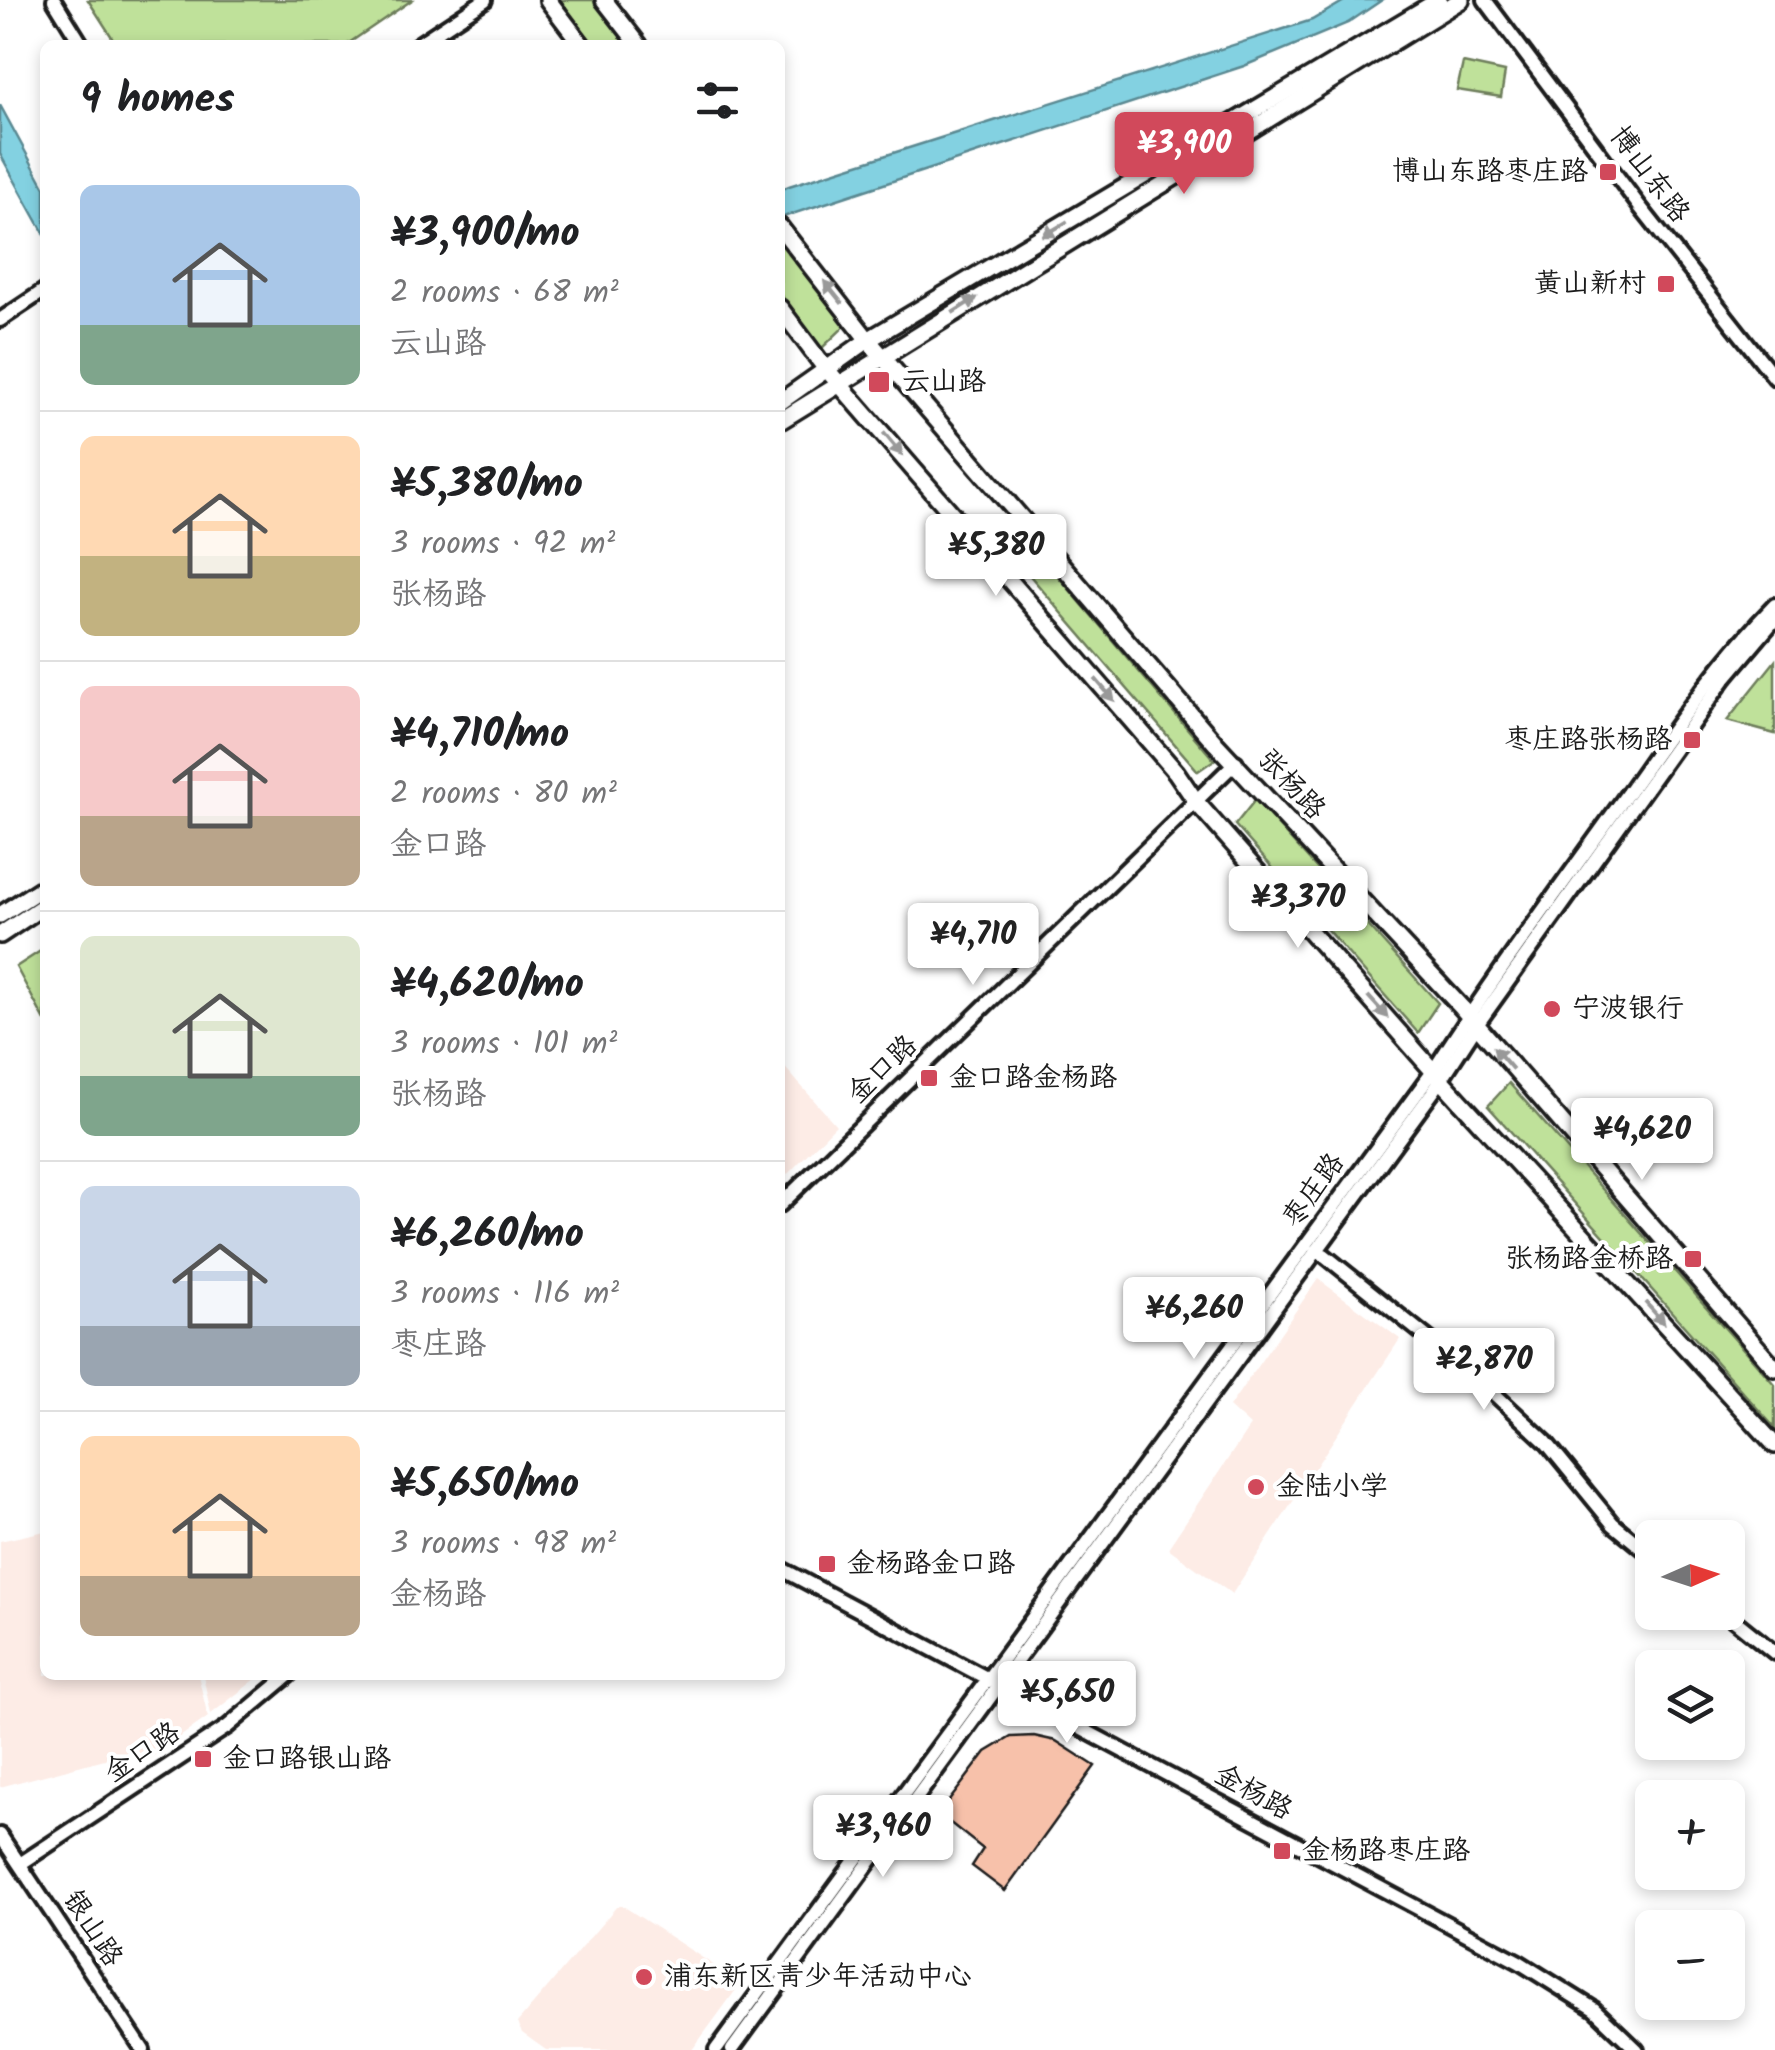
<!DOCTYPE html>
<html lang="en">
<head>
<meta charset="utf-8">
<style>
	:root { --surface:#fff; --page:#f2f2f2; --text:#202124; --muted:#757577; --line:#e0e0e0; --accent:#d1495b }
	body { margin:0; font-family:Kalam,"LXGW WenKai TC",sans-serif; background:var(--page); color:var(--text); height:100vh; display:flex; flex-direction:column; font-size:38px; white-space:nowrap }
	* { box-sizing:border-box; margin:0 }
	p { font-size:32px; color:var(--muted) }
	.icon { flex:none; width:55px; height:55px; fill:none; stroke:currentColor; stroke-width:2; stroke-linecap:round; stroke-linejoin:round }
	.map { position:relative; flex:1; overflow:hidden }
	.drawer { position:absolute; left:40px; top:40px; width:745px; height:1640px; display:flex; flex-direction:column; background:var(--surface); border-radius:15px; box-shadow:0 5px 15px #0003 }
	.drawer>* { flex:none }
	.needle { width:65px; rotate:87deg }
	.controls { position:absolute; left:1635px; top:1520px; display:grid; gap:20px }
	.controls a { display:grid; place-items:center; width:110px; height:110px; border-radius:15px; background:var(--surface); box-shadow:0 5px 15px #0003; font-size:50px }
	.price { position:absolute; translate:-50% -85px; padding:0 22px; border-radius:10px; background:#fff; color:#222; font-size:32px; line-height:65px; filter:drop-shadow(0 2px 5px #0008) }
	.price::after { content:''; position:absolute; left:50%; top:60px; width:30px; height:22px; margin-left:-15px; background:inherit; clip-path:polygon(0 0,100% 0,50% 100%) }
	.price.selected { background:var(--accent); color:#fff }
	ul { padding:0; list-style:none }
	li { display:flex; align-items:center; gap:30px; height:250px; padding:0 40px }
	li+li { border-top:2px solid var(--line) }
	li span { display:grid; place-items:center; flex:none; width:280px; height:200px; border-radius:15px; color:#555 }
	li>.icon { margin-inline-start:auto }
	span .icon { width:120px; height:120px; fill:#fffc; stroke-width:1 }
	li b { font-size:42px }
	h2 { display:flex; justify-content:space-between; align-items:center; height:120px; padding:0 40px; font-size:42px }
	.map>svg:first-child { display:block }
</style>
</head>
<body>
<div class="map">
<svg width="1775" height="2050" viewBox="0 0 1775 2050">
	<rect width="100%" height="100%" fill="#fff"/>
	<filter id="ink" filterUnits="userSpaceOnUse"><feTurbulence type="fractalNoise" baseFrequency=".01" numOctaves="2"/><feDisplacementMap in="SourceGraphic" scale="20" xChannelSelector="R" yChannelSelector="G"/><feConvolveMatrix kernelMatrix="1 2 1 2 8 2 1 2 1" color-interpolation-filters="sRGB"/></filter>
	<g filter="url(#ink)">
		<g fill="#fdece6">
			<polygon points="780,1062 836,1125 780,1182"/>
			<polygon points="1318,1279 1400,1339 1232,1594 1168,1548 1250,1426 1229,1407"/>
			<polygon points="45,1531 45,1675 198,1675 208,1717 139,1766 131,1752 0,1787 0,1541"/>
			<polygon points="203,1675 261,1675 211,1714"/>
			<polygon points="617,1906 623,1906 741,1983 692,2050 546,2050 522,2033 517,2023"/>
		</g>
		<g fill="#bfe19a" stroke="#6e7e5b" stroke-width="2.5">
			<polygon points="88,0 412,0 346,45 117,45"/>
			<polygon points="560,0 598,0 632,45 594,45"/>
			<polygon points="1463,63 1505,72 1501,97 1457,90"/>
			<polygon points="780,237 847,324 821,349 780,294"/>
			<polygon points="1035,549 1214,760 1198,771 1020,564"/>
			<polygon points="1775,661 1775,734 1727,721"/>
			<polygon points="1255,800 1438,1003 1418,1033 1235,825"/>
			<polygon points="45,948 45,1021 16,967"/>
			<polygon points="1509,1083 1775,1385 1775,1428 1488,1106"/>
		</g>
		<g fill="#83d1e1" stroke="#5a8992" stroke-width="2.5">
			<polygon points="1346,0 1382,0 1348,23 1244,66 780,218 780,190 789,186 1312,20"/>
			<polygon points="0,105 45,188 45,235 0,154"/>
		</g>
		<polygon fill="#f7c1aa" stroke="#1c1c1c" stroke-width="2.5" points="1034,1736 1056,1741 1095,1766 1005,1891 972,1866 983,1849 939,1814 986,1752 1011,1737"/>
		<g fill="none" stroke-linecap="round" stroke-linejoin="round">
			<g stroke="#1c1c1c" stroke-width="20">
				<g id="minor">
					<polyline points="54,0 82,45"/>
					<polyline points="1485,0 1640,207 1775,378"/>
					<polyline points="417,45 485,0"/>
					<polyline points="0,320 45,290"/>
					<polyline points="780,1205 1236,762"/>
					<polyline points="1324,1255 1474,1375 1546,1442 1613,1524 1652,1556"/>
					<polyline points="780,1568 1519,1962 1594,2009 1637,2050"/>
					<polyline points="1724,1612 1775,1653"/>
					<polyline points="0,1835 143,2050"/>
					<polyline points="20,1864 227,1727 289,1675"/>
					<path d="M716 2050 1434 1070C1489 983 1552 899 1612 815 1664 743 1713 668 1775 605"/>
					<polyline points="732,2050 1435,1089 1476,1026 1725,678 1775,619"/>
				</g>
			</g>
			<g stroke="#1c1c1c" stroke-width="22">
				<g id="major">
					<polyline points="548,0 582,45"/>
					<polyline points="604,0 639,45"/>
					<polyline points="780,227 868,340 1216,744 1462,1008 1775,1368"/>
					<polyline points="780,308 822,364 1176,772 1197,803 1441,1080 1775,1445"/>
					<polyline points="780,402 868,340 1439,0"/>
					<polyline points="780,421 1461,0"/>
					<polyline points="0,915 45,886"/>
					<polyline points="0,935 45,905"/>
				</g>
			</g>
			<use href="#minor" stroke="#fff" stroke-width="12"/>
			<use href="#major" stroke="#fff" stroke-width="15"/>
		</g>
		<defs><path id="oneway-solid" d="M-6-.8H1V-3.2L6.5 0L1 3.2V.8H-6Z" transform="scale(2.5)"/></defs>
		<g fill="#999">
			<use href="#oneway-solid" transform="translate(1055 229) rotate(149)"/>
			<use href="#oneway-solid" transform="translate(833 292) rotate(-129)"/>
			<use href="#oneway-solid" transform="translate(965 305) rotate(-32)"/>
			<use href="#oneway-solid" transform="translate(893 444) rotate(50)"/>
			<use href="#oneway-solid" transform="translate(1105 690) rotate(49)"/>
			<use href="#oneway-solid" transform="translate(1378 1007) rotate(48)"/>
			<use href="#oneway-solid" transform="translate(1503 1058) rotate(-131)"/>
			<use href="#oneway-solid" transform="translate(1655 1313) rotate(48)"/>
		</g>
	</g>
	<g fill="#d1495b" stroke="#fff" stroke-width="4">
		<rect x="1598" y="162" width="20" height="20" rx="5"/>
		<rect x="1656" y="274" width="20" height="20" rx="5"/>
		<rect x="867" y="370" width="24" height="24" rx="5"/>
		<rect x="1682" y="730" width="20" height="20" rx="5"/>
		<circle cx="1552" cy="1009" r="10"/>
		<rect x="919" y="1068" width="20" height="20" rx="5"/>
		<rect x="1683" y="1249" width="20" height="20" rx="5"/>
		<circle cx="1256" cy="1487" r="10"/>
		<rect x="817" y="1554" width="20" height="20" rx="5"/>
		<rect x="193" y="1749" width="20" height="20" rx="5"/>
		<rect x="1272" y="1841" width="20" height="20" rx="5"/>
		<circle cx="644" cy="1977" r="10"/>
	</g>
	<g text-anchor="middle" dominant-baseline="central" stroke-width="8" stroke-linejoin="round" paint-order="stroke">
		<g font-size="28" fill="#1c1c1c" stroke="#fff" text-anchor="start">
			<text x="1588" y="172" text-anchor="end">博山东路枣庄路</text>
			<text x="1646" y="284" text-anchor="end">黄山新村</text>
			<text x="902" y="382">云山路</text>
			<text x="1672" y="740" text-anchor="end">枣庄路张杨路</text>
			<text x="1572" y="1009">宁波银行</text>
			<text x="949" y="1078">金口路金杨路</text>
			<text x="1673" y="1259" text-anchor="end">张杨路金桥路</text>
			<text x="1276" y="1487">金陆小学</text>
			<text x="847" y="1564">金杨路金口路</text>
			<text x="223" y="1759">金口路银山路</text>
			<text x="1302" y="1851">金杨路枣庄路</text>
			<text x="664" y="1977">浦东新区青少年活动中心</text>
		</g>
		<g font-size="28" fill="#1c1c1c" stroke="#fff">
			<text transform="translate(1649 175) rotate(53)">博山东路</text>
			<text transform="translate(1291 785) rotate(47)">张杨路</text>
			<text transform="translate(883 1070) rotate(-44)">金口路</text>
			<text transform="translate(1314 1191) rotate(-54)">枣庄路</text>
			<text transform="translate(143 1753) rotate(-34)">金口路</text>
			<text transform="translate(1253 1793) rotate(29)">金杨路</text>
			<text transform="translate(92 1929) rotate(57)">银山路</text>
		</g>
	</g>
</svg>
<div class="controls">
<a><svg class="needle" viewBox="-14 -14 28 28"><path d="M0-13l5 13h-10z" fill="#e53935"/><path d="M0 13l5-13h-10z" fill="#757577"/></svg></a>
<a><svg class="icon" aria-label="layers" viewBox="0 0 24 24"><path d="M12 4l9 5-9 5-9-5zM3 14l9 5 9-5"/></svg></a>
<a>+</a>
<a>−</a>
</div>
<b class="price selected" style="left:1184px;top:197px">¥3,900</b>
<b class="price" style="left:996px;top:599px">¥5,380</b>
<b class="price" style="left:1298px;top:951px">¥3,370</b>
<b class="price" style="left:973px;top:988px">¥4,710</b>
<b class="price" style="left:1642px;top:1183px">¥4,620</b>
<b class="price" style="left:1194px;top:1362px">¥6,260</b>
<b class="price" style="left:1484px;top:1413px">¥2,870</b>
<b class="price" style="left:1067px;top:1746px">¥5,650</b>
<b class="price" style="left:883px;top:1880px">¥3,960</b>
<section class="drawer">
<h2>9 homes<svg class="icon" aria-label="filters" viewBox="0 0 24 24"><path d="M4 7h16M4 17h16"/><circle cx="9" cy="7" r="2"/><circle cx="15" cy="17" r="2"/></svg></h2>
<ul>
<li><span style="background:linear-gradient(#a9c7e8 70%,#7fa58c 0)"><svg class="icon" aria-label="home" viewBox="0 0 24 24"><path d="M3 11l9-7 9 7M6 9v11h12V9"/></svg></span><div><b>¥3,900/mo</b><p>2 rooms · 68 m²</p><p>云山路</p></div></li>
<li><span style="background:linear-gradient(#ffd9b3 60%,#c2b280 0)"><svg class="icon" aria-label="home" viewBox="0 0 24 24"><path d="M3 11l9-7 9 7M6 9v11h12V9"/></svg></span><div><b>¥5,380/mo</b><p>3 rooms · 92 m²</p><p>张杨路</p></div></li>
<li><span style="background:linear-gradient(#f6c9c9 65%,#b9a48a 0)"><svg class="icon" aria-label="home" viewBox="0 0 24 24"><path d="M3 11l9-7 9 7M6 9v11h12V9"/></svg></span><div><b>¥4,710/mo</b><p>2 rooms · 80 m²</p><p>金口路</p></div></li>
<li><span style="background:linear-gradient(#dfe7d0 70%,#7fa58c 0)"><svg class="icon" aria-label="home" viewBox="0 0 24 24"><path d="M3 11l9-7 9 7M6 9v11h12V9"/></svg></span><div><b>¥4,620/mo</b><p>3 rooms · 101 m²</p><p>张杨路</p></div></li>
<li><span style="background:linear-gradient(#c9d6e8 70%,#9aa5b1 0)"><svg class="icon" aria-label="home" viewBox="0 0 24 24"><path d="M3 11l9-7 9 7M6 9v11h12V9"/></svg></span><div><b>¥6,260/mo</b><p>3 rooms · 116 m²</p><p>枣庄路</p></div></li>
<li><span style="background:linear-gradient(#ffd9b3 70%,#b9a48a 0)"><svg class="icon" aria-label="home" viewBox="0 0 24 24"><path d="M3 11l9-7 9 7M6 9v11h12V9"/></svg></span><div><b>¥5,650/mo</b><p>3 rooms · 98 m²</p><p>金杨路</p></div></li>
</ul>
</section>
</div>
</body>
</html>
